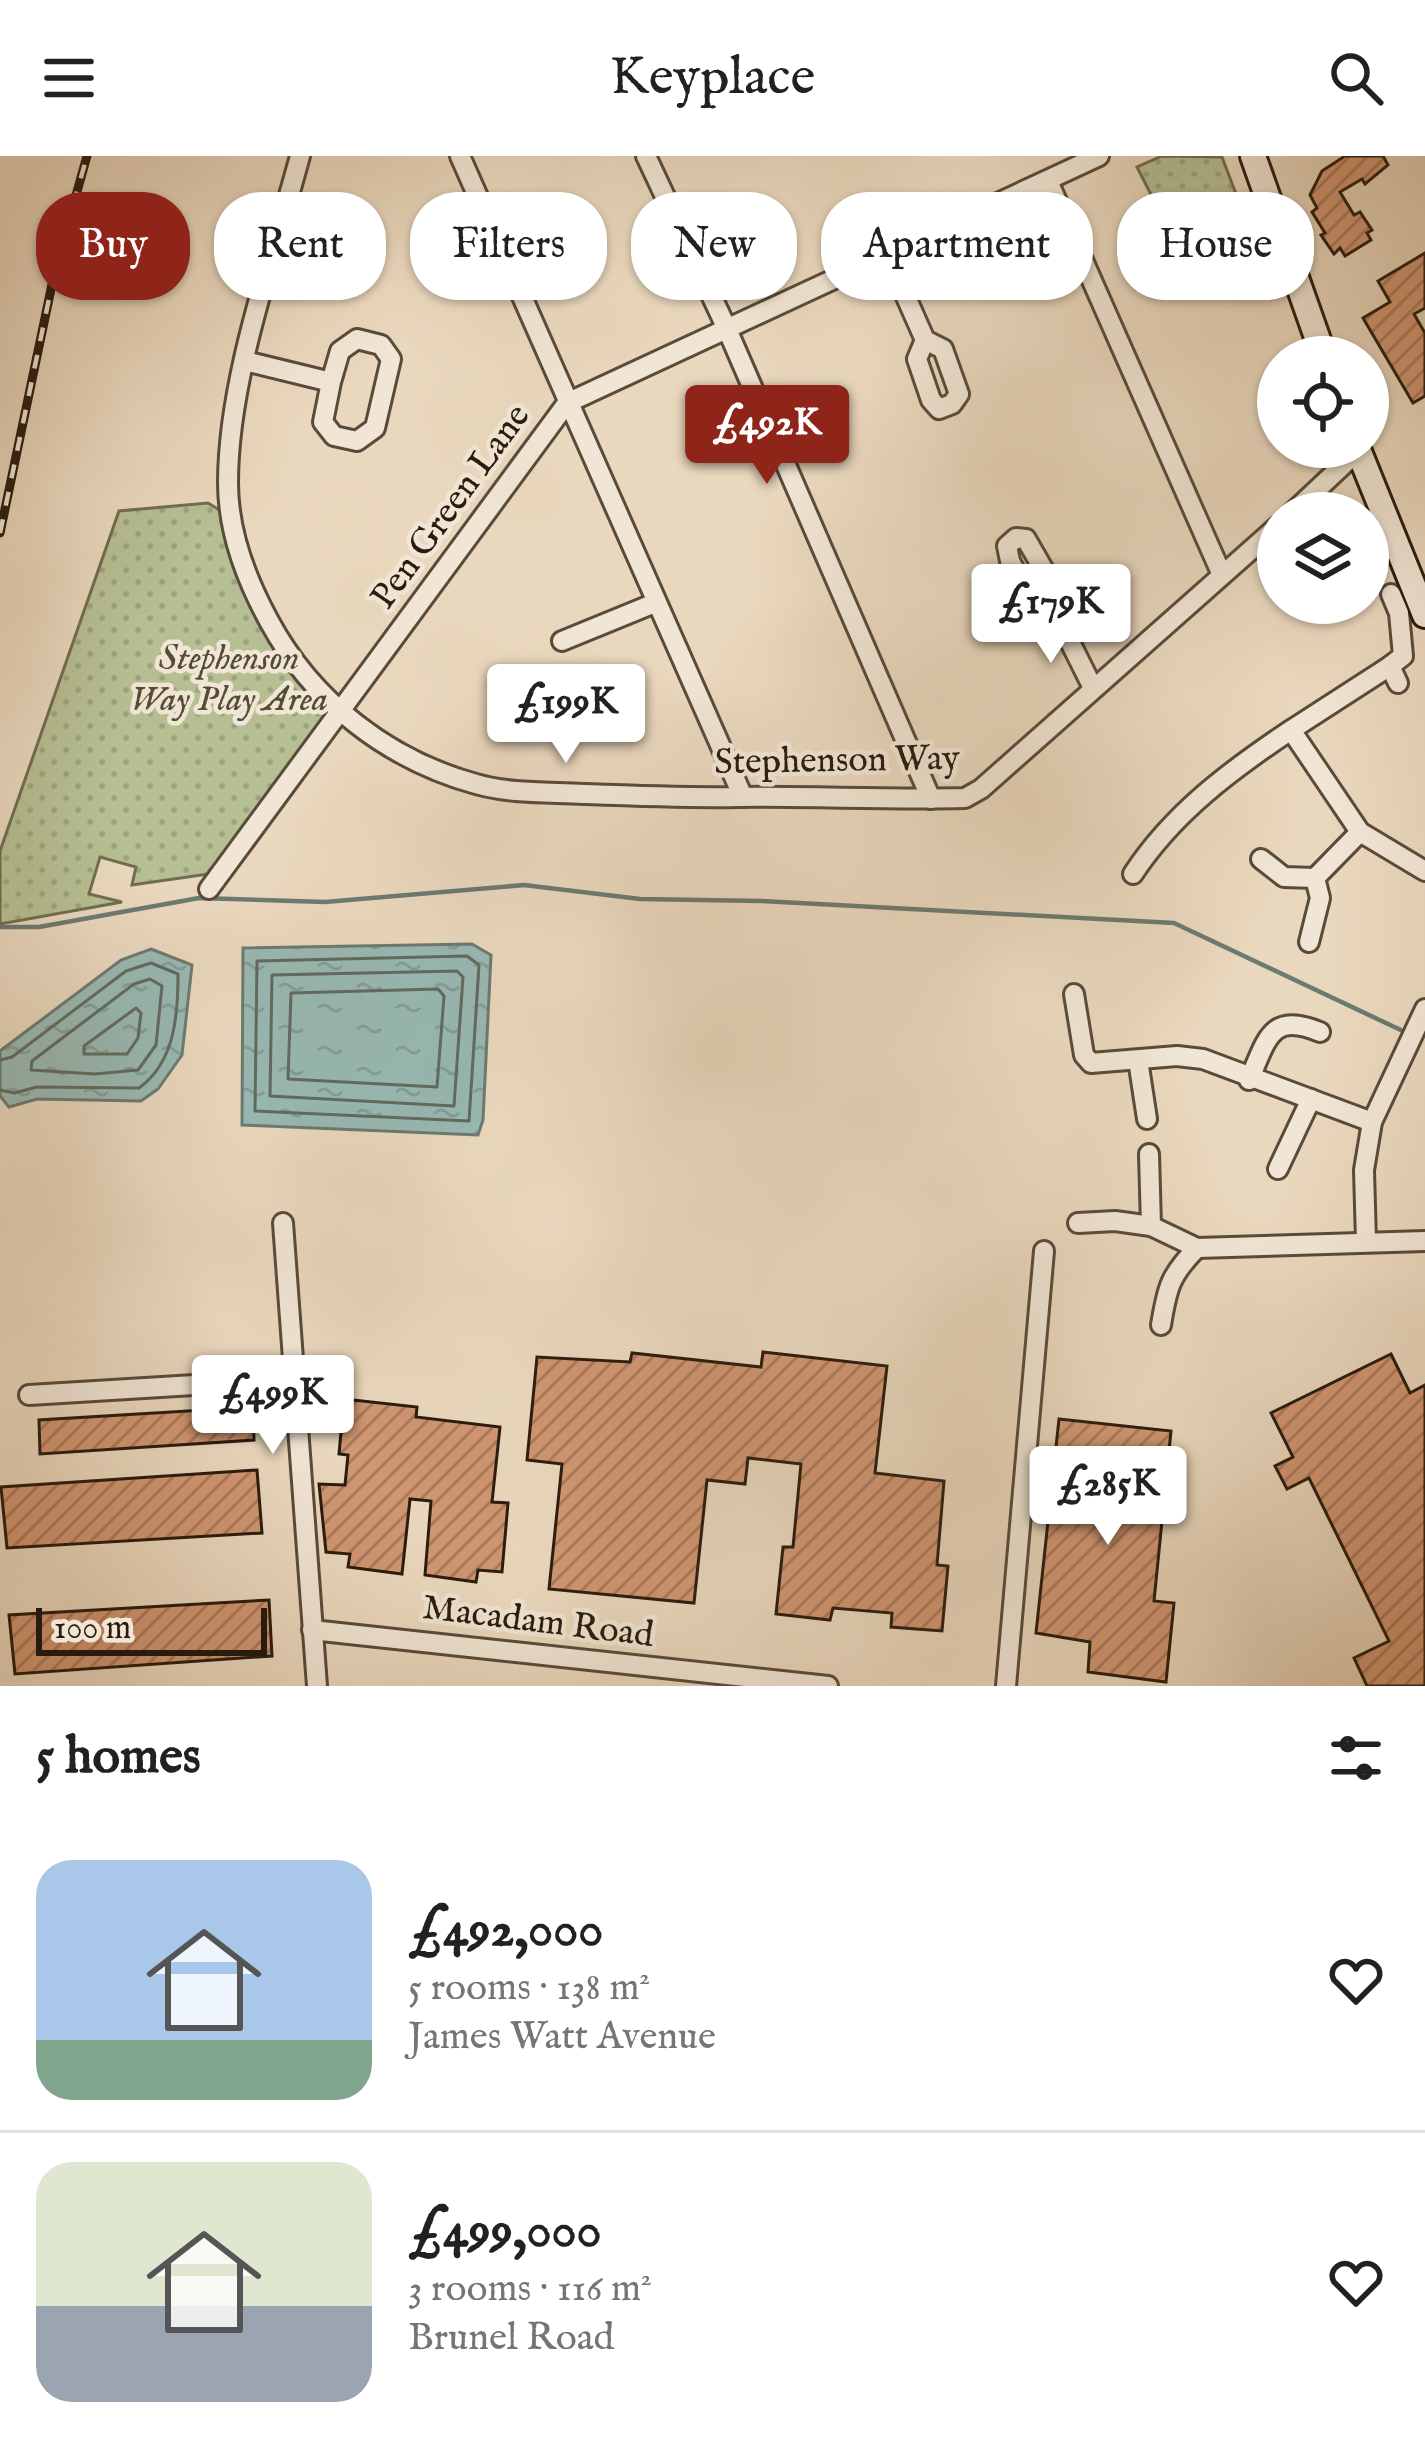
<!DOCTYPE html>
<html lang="en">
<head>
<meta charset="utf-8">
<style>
	:root { --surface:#fff; --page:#f2f2f2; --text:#202124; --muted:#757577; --line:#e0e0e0; --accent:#8f2418 }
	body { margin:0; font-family:"IM FELL English",serif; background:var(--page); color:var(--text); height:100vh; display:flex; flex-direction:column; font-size:45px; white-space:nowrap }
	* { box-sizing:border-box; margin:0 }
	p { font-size:39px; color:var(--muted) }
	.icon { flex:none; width:66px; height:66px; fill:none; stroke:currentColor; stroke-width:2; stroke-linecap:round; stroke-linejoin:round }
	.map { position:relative; height:1530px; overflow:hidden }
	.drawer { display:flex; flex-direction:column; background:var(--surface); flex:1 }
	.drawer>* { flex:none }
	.hud { position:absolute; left:36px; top:36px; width:1353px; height:108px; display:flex; gap:24px }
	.buttons { position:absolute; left:1257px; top:180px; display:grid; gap:24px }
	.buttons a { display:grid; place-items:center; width:132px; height:132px; border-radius:50%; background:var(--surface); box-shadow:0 3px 9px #0004; font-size:60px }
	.scale { position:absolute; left:36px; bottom:30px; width:231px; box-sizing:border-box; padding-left:12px; border:6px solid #291c0e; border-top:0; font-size:33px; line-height:42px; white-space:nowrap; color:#291c0e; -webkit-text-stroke:9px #f1e6d5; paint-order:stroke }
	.price { position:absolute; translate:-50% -102px; padding:0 27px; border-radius:12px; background:#fff; color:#222; font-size:39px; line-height:78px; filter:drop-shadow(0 3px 6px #0008) }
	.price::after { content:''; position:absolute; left:50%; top:72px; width:36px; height:27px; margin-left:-18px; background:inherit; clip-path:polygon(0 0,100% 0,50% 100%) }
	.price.on { background:var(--accent); color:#fff }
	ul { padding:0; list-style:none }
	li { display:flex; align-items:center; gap:36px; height:300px; padding:0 36px }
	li+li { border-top:3px solid var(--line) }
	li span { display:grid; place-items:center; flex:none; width:336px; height:240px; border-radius:36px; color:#555 }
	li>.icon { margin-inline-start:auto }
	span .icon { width:144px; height:144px; fill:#fffc; stroke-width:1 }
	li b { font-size:51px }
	h2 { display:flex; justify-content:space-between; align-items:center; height:144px; padding:0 36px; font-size:51px }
	.chip { padding:0 42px; border-radius:48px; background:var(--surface); box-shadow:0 3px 9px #0004; font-size:42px; line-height:108px }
	.chip.on { background:var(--accent); color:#fff }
	header { display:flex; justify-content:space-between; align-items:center; height:156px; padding:0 36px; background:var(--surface); font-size:54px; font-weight:600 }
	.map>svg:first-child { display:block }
</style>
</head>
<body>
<header><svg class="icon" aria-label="menu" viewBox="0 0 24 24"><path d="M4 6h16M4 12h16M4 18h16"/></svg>Keyplace<svg class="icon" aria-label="search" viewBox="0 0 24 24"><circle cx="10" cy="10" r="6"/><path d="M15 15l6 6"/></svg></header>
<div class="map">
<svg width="1425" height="1530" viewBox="0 0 1425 1530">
	<defs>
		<pattern id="park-dots" width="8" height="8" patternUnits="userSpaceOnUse" patternTransform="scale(3)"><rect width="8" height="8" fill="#b6bf93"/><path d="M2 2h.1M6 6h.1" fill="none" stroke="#9ca47e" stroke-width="1.8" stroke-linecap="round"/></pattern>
		<pattern id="water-ripples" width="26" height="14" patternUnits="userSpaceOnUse" patternTransform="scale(3)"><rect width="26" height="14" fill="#98b9b3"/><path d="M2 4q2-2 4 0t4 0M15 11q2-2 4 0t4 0" fill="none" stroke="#839e99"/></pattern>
		<pattern id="building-hatch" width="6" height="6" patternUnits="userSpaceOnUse" patternTransform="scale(3)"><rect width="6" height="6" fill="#d19672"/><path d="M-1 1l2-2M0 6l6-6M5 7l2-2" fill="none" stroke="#aa7a5c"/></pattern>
	</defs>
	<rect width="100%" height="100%" fill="#ead8be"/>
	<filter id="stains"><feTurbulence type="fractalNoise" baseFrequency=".00167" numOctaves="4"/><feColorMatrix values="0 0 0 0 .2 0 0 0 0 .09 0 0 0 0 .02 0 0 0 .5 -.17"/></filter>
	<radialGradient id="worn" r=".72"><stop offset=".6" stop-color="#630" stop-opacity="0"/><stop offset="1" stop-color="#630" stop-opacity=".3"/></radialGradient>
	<g fill="url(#park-dots)" stroke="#706e50" stroke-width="3">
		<polygon points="1162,0 1222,1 1247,67 1177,90 1137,11"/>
		<polygon points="208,347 223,356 245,438 278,495 343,555 215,717 132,729 136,711 100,701 89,738 122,746 0,768 0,695 119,355"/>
	</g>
	<g fill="url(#water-ripples)" stroke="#6c7a71" stroke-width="3">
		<polygon points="472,788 491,799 483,964 478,979 242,969 243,792"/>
		<polygon points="151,793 192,809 182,899 158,933 141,945 37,943 9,951 0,940 0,895 121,804"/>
	</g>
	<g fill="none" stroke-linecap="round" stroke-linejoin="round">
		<g stroke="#606a60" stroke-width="3">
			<polygon points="467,800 479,809 469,965 255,955 257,805"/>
			<polygon points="457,815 463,821 454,950 270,940 272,819"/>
			<polygon points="150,823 162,830 156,889 138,914 95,918 31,914 32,905 134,828"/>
			<polygon points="438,833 444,840 437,931 288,923 291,837"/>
			<polygon points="136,852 141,857 138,882 127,898 84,898 84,890"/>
			<path d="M0 904 12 901 126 815 151 807 178 818C178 859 175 906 139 932L37 931 14 937 0 934"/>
		</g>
		<polyline stroke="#6c7a71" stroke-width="4.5" points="0,771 39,771 199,742 325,746 524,729 640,743 762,745 1174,767 1405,876"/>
	</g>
	<g fill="url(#building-hatch)" stroke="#291c0e" stroke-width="3">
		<polygon points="1345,0 1383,0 1388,9 1365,28 1362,23 1340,36 1354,59 1360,56 1372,74 1367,77 1371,84 1345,100 1340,92 1334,98 1321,79 1325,77 1312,56 1317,52 1310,39 1322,15"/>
		<polygon points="1425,97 1425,152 1414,158 1425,177 1425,240 1413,247 1363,162 1390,146 1378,125"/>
		<polygon points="763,1196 887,1210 875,1317 944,1325 937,1409 948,1410 942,1475 891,1471 892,1457 833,1452 830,1464 776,1458 783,1391 793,1391 801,1308 748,1302 745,1328 707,1324 694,1447 549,1433 562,1308 527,1304 537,1201 630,1206 632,1197 761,1211"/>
		<polygon points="1391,1198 1410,1237 1425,1229 1425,1530 1367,1530 1354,1502 1389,1485 1309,1322 1287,1333 1275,1310 1293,1301 1271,1257"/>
		<polygon points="344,1243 417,1251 416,1261 500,1271 492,1346 508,1347 502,1416 478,1414 476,1426 425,1419 431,1345 410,1343 402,1418 348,1411 350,1398 326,1396 319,1328 345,1329 348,1299 339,1298"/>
		<polygon points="253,1251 254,1284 40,1298 39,1264"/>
		<polygon points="1059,1263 1171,1275 1154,1445 1174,1447 1166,1526 1088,1516 1090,1486 1036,1477"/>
		<polygon points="257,1314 262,1377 7,1392 1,1331"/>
		<polygon points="269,1444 272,1500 15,1518 9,1459"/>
	</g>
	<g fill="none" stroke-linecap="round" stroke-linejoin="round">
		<g stroke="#594b3a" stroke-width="24">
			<g id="street">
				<path d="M300 0C273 101 228 222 228 327 228 375 246 423 269 465 312 545 388 604 476 628 511 638 548 636 584 638 636 640 687 642 738 641 814 640 890 644 965 642L981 633 1278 370"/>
				<polyline points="460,0 743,641"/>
				<polyline points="646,0 727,173 931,643"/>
				<polyline points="1048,25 1222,419"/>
				<polyline points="887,98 925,184 943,193 959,238 952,248 939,253 931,244 917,203 925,184"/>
				<polyline points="245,205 331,226 323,266 334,280 357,285 375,272 391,203 381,189 357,183 340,195 331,226"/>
				<polyline points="1292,357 1358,295"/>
				<polyline points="1391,438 1399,457 1403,500 1390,510 1398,527"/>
				<polyline points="1050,446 1031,445 1010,405 1007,390 1016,382 1026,383 1053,430 1050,446 1093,532"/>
				<polyline points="562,485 655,447"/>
				<polyline points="1390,510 1291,574 1360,676 1425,715"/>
				<polyline points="1261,703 1284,721 1315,722"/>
				<path d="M1133 718C1173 657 1231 614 1291 574"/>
				<polyline points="1315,722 1360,676"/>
				<polyline points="209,733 567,247 1099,0"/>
				<polyline points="1309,786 1320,742 1315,722"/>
				<polyline points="1074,838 1084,899 1091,907 1177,900 1203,903 1372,966"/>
				<polyline points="1138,904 1147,963"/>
				<path d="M1249 924C1267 884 1270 855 1320 876"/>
				<polyline points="1149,998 1151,1070"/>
				<polyline points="1278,1013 1311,943"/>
				<polyline points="283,1067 317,1530"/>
				<polyline points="1078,1067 1115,1065 1151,1070 1197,1092 1425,1085"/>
				<polyline points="1366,1086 1364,1014 1372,966 1425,853"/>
				<path d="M1161 1169C1167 1132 1170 1119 1197 1092"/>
				<polyline points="29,1239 294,1223"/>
				<polyline points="312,1474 828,1530"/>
				<polyline points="1006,1530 1044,1095"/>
			</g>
		</g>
		<g stroke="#291c0e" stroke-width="30">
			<g id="secondary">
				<polyline points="1253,0 1324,201"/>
				<polyline points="1357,291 1425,459"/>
			</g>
		</g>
		<use href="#street" stroke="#f1e6d5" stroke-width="18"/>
		<use href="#secondary" stroke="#f1e6d5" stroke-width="24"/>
		<g stroke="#291c0e" stroke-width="9">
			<polyline id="rail" points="0,377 55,114 87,0"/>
		</g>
		<use href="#rail" stroke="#f1e6d5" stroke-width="4.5" stroke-dasharray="14" stroke-linecap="butt"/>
	</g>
	<g text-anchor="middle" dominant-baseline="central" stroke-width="9" stroke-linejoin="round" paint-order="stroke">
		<g font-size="36" fill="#291c0e" stroke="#f1e6d5">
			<text transform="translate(451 351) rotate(-54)">Pen Green Lane</text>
			<text transform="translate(837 605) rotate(-1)">Stephenson Way</text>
			<text transform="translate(538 1466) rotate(7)">Macadam Road</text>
		</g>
		<g font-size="36" font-style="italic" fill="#534d36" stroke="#f1e6d5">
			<text x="229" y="503">Stephenson<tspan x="229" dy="41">Way Play Area</tspan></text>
		</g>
	</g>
	<rect width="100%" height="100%" filter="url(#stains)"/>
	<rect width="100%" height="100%" fill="url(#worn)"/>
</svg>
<div class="buttons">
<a><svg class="icon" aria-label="locate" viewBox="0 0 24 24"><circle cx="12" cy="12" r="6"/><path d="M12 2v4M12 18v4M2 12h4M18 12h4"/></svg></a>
<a><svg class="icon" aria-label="layers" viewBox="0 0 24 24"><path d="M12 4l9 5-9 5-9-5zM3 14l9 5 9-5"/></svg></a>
</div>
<div class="scale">100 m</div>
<b class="price on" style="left:767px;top:331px">£492K</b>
<b class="price" style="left:1051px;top:510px">£179K</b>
<b class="price" style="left:566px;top:610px">£199K</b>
<b class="price" style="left:273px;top:1301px">£499K</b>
<b class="price" style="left:1108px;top:1392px">£285K</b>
<div class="hud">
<a class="chip on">Buy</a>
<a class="chip">Rent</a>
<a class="chip">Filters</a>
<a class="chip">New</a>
<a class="chip">Apartment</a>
<a class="chip">House</a>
</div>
</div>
<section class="drawer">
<h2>5 homes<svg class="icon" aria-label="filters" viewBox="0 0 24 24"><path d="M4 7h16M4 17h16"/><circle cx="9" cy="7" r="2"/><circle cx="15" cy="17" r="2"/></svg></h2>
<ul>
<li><span style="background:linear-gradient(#a9c7e8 75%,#7fa58c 0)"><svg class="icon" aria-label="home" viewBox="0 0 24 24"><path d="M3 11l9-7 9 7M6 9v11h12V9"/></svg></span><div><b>£492,000</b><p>5 rooms · 138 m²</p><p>James Watt Avenue</p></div><svg class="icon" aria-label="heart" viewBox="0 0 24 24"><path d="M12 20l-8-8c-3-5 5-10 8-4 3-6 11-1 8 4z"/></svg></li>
<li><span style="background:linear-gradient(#dfe7d0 60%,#9aa5b1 0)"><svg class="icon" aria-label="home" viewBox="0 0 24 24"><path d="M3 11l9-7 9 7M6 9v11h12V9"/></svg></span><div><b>£499,000</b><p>3 rooms · 116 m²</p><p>Brunel Road</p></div><svg class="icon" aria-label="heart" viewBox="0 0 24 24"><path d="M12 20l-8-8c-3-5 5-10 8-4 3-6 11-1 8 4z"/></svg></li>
</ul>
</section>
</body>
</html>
